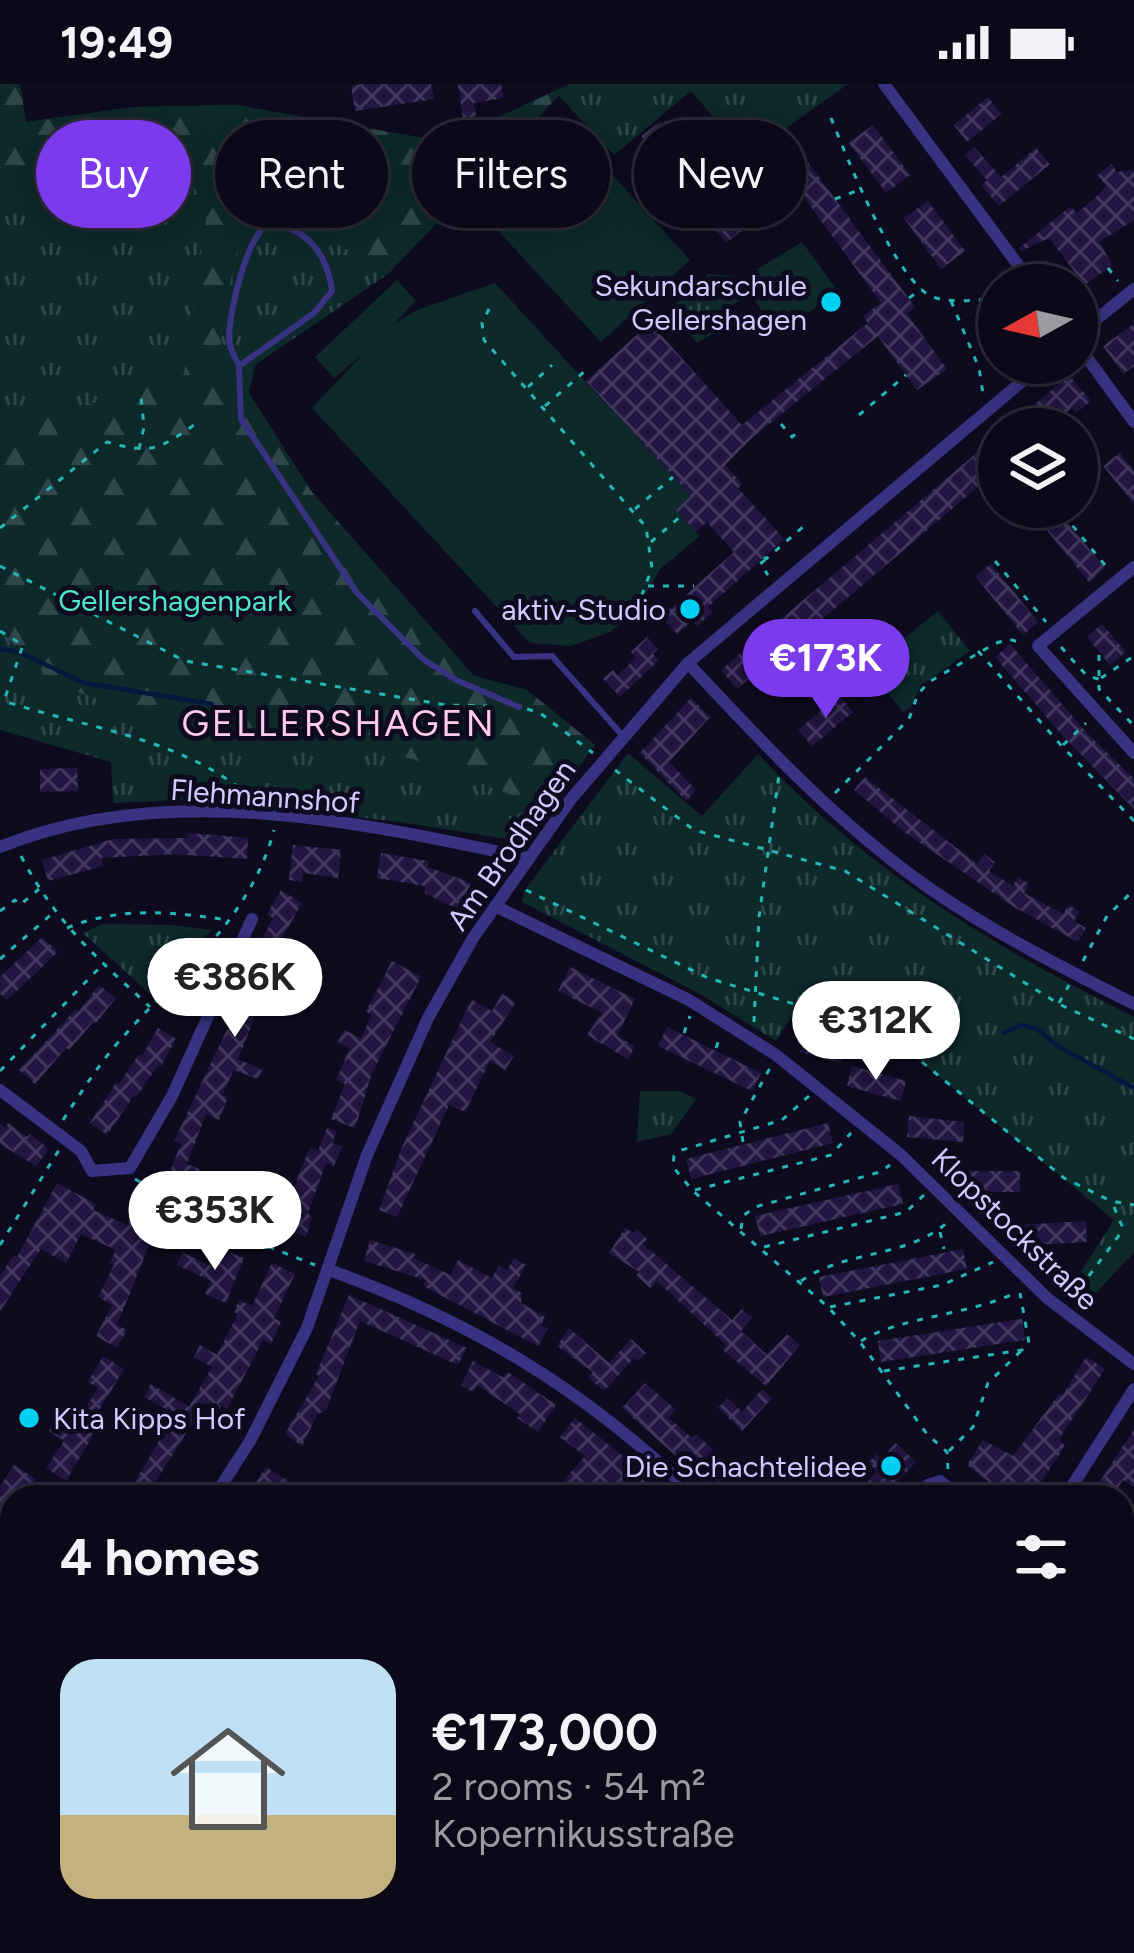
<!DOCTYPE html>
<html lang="en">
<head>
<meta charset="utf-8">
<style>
	:root { --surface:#0b0817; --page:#141120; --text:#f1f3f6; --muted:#9a9aa1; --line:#2b2936; --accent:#7c3aed }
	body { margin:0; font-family:Figtree,sans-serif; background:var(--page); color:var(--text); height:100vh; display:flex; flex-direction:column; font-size:45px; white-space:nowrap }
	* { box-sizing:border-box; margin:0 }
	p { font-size:39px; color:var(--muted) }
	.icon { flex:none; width:66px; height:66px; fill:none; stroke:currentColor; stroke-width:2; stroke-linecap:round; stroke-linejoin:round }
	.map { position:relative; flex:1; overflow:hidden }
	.drawer { position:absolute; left:0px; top:1401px; width:1134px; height:468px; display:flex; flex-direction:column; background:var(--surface); border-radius:36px 36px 0 0; box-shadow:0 6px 30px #0003,0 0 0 3px var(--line) }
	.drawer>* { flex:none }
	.guide { position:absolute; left:36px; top:36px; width:1062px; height:108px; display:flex; gap:24px }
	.needle { width:78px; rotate:262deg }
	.tools { position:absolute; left:978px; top:180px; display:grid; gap:24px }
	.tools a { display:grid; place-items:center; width:120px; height:120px; border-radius:50%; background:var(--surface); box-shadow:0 6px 30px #0003,0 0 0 3px var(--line); font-size:60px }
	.price { position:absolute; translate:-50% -102px; padding:0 27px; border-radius:42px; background:#fff; color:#222; font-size:39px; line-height:78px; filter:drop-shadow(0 3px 6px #0008) }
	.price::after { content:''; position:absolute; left:50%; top:72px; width:36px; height:27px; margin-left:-18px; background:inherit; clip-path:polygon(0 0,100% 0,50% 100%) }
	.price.active { background:var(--accent); color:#fff }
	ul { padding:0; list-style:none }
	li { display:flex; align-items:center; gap:36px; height:300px; padding:0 60px }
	li span { display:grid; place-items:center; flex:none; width:336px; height:240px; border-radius:36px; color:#555 }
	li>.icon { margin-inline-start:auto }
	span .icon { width:144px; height:144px; fill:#fffc; stroke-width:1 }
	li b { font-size:51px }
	h2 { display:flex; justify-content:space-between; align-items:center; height:144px; padding:0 60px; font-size:51px }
	.tag { padding:0 42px; border-radius:54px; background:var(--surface); box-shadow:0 6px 30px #0003,0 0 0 3px var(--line); font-size:42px; line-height:108px }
	.tag.active { background:var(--accent); color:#fff }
	.status { display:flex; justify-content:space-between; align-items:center; height:84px; padding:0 60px; background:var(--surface); direction:ltr }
	.status svg { height:33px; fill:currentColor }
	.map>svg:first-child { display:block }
</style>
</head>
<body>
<div class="status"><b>19:49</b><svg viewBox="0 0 49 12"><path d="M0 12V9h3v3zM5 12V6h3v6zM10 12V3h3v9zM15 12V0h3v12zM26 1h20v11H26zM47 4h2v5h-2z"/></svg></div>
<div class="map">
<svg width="1134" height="1869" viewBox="0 0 1134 1869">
	<defs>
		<pattern id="grass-tufts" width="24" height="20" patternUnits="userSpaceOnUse" patternTransform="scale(3)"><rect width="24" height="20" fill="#0d292a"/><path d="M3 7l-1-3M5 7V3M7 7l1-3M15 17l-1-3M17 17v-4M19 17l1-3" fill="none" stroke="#2f474a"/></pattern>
		<pattern id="forest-firs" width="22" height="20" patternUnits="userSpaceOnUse" patternTransform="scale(3)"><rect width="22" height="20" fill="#0d292a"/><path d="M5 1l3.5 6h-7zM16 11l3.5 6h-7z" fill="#2f474a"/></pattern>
		<pattern id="building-cross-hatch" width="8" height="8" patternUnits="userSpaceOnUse" patternTransform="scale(3)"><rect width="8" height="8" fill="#211641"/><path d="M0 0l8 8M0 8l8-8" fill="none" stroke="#40375e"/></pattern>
	</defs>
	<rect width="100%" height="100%" fill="#0f0b1f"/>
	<g fill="url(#grass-tufts)">
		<polygon points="0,0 20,0 26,38 134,23 236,21 446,58 569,0 848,0 747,72 691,7 614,71 558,11 388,190 255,281 249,309 311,407 474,592 527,606 595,661 520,757 400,738 198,715 113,719 111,678 0,646"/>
		<polygon points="709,190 733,192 747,213 715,229 717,247 697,259 669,226"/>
		<polygon points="938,527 970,567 920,602 911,623 903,628 867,584"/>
		<path d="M628 669 702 732 758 670C865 785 995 864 1134 933V1168L1081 1225 1065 1213 1114 1136 890 953 793 931 776 957 702 911 522 818 524 807Z"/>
		<polygon points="102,840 173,841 212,846 151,911 83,849"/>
		<polygon points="640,1007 680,1007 696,1015 671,1050 637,1058"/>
	</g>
	<path fill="url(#forest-firs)" d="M20 0 26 38 134 23 236 21 446 58 570 0 388 190 268 119C230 149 229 218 220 263L311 407 474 592 527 606 595 661 548 724 413 675 117 621 59 602 0 547V340L86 321 184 290 208 122 175 78 161 75 106 82 29 85 0 111V2Z"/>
	<g fill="#0d292a">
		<polygon points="567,41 690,176 601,258 477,124"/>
		<polygon points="802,158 837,206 780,252 740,196"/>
		<polygon points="397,196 416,217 394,240 417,226 495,199 691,412 676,426 700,452 660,485 636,528 610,548 571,562 530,559 312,324 363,270 334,294 315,273"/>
	</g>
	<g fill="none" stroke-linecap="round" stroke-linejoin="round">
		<g stroke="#05173e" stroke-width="4.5">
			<polyline points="0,565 19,568 84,599 212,620"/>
			<polyline points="1004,949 1021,941 1037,945 1056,961 1134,1004"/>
		</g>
	</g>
	<g fill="url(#building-cross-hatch)">
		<polygon points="362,0 431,0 434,15 355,27 351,2"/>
		<polygon points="458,0 501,0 504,14 474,19 476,32 463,34"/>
		<polygon points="988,13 1001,30 967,58 954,41"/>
		<polygon points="660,38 731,128 804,73 915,223 907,230 947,285 917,306 878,252 753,353 725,381 742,400 738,404 784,455 708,523 713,528 697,542 692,537 677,550 661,533 734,468 707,438 696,448 676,426 691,412 586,297 650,239 742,341 868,239 863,232 881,219 795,101 741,140 744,145 726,159 641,52"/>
		<polygon points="873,41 910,91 886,109 849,59"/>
		<polygon points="974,63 1001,93 1036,64 1050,80 999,122 981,101 987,96 965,71"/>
		<polygon points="1111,80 1117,88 1134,86 1134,136 1099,158 1112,180 1108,184 1085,201 1063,201 1077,191 1049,154 1021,167 1019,164 1070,123 1077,129 1094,115 1106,102 1098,91"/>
		<polygon points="928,117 965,167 941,185 904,134"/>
		<polygon points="1134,240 1134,282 1123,290 1103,262"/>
		<polygon points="1069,291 1091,317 1076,329 1072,324 1048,345 1006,345"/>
		<polygon points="999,350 999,385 812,544 815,560 801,554 763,591 759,586 737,605 721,586"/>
		<polygon points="1120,369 1134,387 1134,420 1103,382"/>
		<polygon points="1061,431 1105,484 1089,498 1045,444"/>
		<polygon points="991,480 1038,538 1023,551 975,492"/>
		<polygon points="1102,540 1126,568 1110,581 1087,553"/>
		<polygon points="647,553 658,565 653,570 659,576 620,613 603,595 613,586 618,591 636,574 631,568"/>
		<polygon points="1010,560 1087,649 1134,695 1134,725 1062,651 995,573"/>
		<polygon points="839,611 853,628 812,662 798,646"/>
		<polygon points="691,614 710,633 669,678 696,706 686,717 640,669"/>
		<polygon points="77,684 78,707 40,708 40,685"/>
		<polygon points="865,693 977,780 984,770 995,778 989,787 1013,802 1018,793 1029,800 1024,809 1063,830 1068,821 1080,827 1074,837 1086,844 1078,858 1014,823 903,747 854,706"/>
		<polygon points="189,749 248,754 247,775 174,770 101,774 103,782 48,797 42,776 113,755 188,754"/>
		<polygon points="293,761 341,766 338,794 303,789 302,798 289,796"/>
		<polygon points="381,769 429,777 428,783 471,799 461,827 425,809 425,802 377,794"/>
		<polygon points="281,806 302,819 282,854 295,862 260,921 238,975 262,986 258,995 234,986 222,1011 228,1013 219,1036 206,1030 187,1080 200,1085 190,1111 165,1100 181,1060 174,1057 242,914 257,873 253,871 273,834 267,830"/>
		<polygon points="42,853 58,868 7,916 0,910 0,893"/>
		<polygon points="392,877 421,893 372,989 355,1044 331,1035 345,1000 336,996 350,964 338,958 344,946 361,954 372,931 366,927"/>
		<polygon points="570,883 635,915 617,952 634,962 629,976 587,951 602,929 558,907"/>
		<polygon points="99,901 116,914 96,939 94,937 69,966 66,964 35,1000 19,986 76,925 79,927"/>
		<polygon points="502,910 516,918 490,958 514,972 505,986 490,977 465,1028 449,1021 397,1133 379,1126 402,1063 465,929 472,916 492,927"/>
		<polygon points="667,943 761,989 752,1007 658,962"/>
		<polygon points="158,944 176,955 161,982 158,981 137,1012 134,1011 107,1051 90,1039 116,999 119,1000 139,970 142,972"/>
		<polygon points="806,948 846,959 841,979 800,968"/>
		<polygon points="852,982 906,997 901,1017 847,1002"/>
		<polygon points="909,1032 964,1038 963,1058 907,1053"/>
		<polygon points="0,1039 5,1043 8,1039 27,1053 30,1050 49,1065 36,1082 0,1060"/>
		<polygon points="828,1039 833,1059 691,1095 686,1075"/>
		<polygon points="327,1044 337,1047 332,1059 342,1063 334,1082 326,1079 308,1129 312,1134 306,1153 284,1145 297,1109 293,1108 300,1087 310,1064 318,1067"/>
		<rect x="964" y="1087" width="56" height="21"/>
		<polygon points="57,1099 96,1120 93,1126 127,1141 135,1123 160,1134 117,1241 127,1246 117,1264 96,1252 112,1221 98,1213 114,1181 109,1179 116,1166 81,1150 66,1179 41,1165 0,1227 0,1192 14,1171 17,1173"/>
		<polygon points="898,1100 903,1120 760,1152 755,1132"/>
		<polygon points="1086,1137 1087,1158 1016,1162 1015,1141"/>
		<polygon points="625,1144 634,1149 637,1145 647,1155 643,1160 732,1236 742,1225 752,1234 741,1247 767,1271 787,1250 800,1261 766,1302 723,1266 727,1262 657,1197 650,1204 636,1191 639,1188 609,1169"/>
		<polygon points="370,1156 415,1170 414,1174 450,1191 458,1176 492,1194 499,1182 507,1186 514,1174 526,1181 513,1204 522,1209 521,1219 545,1233 541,1241 548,1245 538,1262 423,1202 426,1196 364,1177"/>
		<polygon points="963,1165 967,1185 823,1213 819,1193"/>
		<polygon points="226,1167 244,1174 226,1219 205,1210 211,1197 177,1181 182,1168 215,1184"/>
		<polygon points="272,1179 295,1190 274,1234 281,1238 271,1260 263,1256 227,1325 221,1322 218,1327 205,1319 146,1413 126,1413 175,1330 144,1313 151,1300 189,1323 212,1283 194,1273 200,1261 217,1271 238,1230 234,1228 239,1216 252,1222"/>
		<polygon points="349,1211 467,1264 458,1281 360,1237 326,1326 317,1331 302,1362 285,1350 319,1292 316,1290"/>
		<polygon points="1022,1235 1025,1256 881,1278 878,1257"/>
		<polygon points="569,1244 609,1279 631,1255 646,1269 638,1277 634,1274 604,1307 588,1293 593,1288 557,1262"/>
		<polygon points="103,1272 124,1285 98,1328 104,1332 66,1397 46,1384 64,1357 49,1347 57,1335 72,1345 98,1304 88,1298"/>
		<polygon points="1086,1273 1105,1285 1059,1355 1065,1362 1031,1413 1000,1413 993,1408 996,1403 967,1381 983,1356 1013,1372 1059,1310 1062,1312"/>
		<polygon points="473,1277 502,1293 508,1288 556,1321 538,1348 517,1334 520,1330 477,1301 473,1308 461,1301"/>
		<polygon points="645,1299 676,1326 669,1334 692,1354 696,1350 731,1383 725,1389 742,1405 735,1413 722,1413 622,1324"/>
		<polygon points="762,1305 772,1314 742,1347 718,1324 728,1314 742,1328"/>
		<polygon points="575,1334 628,1376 668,1413 633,1413 621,1402 610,1413 584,1413 564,1396 585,1372 560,1353"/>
		<polygon points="1134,1345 1134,1403 1123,1396 1112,1413 1090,1413"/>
		<polygon points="896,1359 916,1378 882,1413 853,1413 877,1388 869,1378 877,1370 881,1375"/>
		<polygon points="14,1381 36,1395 25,1413 12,1413 0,1431 0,1402"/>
		<polygon points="266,1383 290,1398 280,1413 246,1413"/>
	</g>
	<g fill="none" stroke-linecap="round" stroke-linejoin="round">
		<g stroke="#25b7b6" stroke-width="3" stroke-dasharray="6 9" stroke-linecap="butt">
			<path d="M831 34C846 71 896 199 933 213 951 220 979 215 999 215"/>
			<polyline points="835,115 859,106"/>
			<polyline points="1108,184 1118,197"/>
			<polyline points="909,214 922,205"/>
			<polyline points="951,217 979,284 983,310"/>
			<polyline points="489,225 482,239 484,256 646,443 652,484 637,524"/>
			<polyline points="528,303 552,281"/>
			<polyline points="545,322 584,288 589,294"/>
			<polyline points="859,331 906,291"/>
			<polyline points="781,340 792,353 799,347"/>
			<polyline points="139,365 144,343 141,312"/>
			<polyline points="635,425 673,393"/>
			<polyline points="1063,430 1109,486"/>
			<path d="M0 444 107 358C153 371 159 365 197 339"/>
			<polyline points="651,458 681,432"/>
			<polyline points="764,473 766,475 804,442"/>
			<polyline points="765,476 760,480 768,491"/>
			<polyline points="995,477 1046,538"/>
			<polyline points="0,482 185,577 446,621 487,622"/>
			<polyline points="648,502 694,502"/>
			<path d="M0 547 23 561 5 614 7 618C87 644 185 655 250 713"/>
			<polyline points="1061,563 1087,592 1099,595"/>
			<polyline points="978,567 1060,660 1134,737"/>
			<polyline points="1099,571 1099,605 1134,642"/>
			<polyline points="1101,594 1134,572"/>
			<polyline points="527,625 540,629 593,669"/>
			<polyline points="1063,661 1086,639"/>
			<polyline points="615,686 694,746 845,787 1059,920 1134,955"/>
			<polyline points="835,709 909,635 918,610 929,598 994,560 1008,555 1022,559"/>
			<path d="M21 772C56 839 96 873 150 923"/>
			<polyline points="526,806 708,894 884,947 1064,1094 1111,1117 1134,1121"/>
			<polyline points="0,827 15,816 20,821 39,805"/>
			<path d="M67 844C120 822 174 828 228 836"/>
			<polyline points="0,875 53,829"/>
			<polyline points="1083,877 1107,832 1134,806"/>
			<polyline points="1059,919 1069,901"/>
			<polyline points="754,938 759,833 779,691"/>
			<polyline points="684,949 690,932"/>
			<polyline points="716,964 721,950"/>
			<polyline points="0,987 103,880"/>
			<polyline points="809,1012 782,1036 682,1066 674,1072 673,1083 693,1107 828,1223 860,1258 927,1350 947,1368 948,1386"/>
			<path d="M63 1036C82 1007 100 978 123 953 181 887 251 834 274 746"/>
			<polyline points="743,1058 740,1038 770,984"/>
			<polyline points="135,1095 221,1144 315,1181"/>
			<polyline points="695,1106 831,1071 851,1049"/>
			<polyline points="741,1145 743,1132 755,1123 880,1088 890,1081"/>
			<polyline points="940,1148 944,1165"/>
			<polyline points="0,1161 59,1066"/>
			<polyline points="764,1163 906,1128 924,1111"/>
			<path d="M801 1197C846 1165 910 1175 951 1135"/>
			<polyline points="1071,1216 1120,1150 1122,1142 1112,1118"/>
			<polyline points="830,1223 942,1201 993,1178"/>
			<path d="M861 1257C898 1233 971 1231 1017 1208"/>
			<polyline points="884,1287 1022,1266 1029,1259 1020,1209"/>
			<polyline points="949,1367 973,1343 988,1299 1022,1266"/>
			<polyline points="0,1645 12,1652"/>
			<polyline points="441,1857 453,1868"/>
		</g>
		<g stroke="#393282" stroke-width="6">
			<path d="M239 282C235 273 229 264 229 255 229 227 247 150 271 137 308 148 327 168 332 207L314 229 239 282 241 335 357 509 423 575 456 596 519 623"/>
			<polyline points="475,527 514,573 552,572 622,651"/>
		</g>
		<g stroke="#393282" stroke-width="12">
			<polyline points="884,0 1033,201"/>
			<polyline points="1077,251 1134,205"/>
			<polyline points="1077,260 1134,338"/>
			<polyline points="1134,483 1038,562 1134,669"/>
			<path d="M688 579C764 661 840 742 932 806 996 850 1065 885 1134 920"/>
			<path d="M0 763C165 695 359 738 528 774"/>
			<polyline points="495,822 689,916 776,971 901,1071 1047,1214 1134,1280"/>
			<polyline points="0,1006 81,1067 92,1087 130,1084 172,1012 252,835"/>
			<path d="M329 1186C472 1237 587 1307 696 1413"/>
			<polyline points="214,1413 250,1357 307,1244 367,1071 428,934 473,854 571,715 688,579 1044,279"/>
			<polyline points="916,1413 928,1401 940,1397 960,1413"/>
			<polyline points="1065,1413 1134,1305"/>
			<polyline points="1122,1591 1134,1604"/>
			<polyline points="1122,1622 1134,1610"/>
			<polyline points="5,1843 12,1797"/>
			<polyline points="975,1857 985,1869"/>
			<polyline points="466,1869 481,1857"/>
			<polyline points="856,1869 869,1857"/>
		</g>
		<g stroke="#6c60ff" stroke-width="16">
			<polyline points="0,1842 12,1844"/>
			<polyline points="77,1857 114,1869"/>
		</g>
	</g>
	<g fill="#00cff4" stroke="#0f0b1f" stroke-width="4.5">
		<circle cx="831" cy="218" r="12"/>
		<circle cx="690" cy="525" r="12"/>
		<circle cx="29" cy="1334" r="12"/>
		<circle cx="891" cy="1382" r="12"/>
	</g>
	<g text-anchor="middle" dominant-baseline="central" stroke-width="10" stroke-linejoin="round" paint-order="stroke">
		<g font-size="30" fill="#d2c9ff" stroke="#0f0b1f" text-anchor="end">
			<text x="807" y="201">Sekundarschule<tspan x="807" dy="34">Gellershagen</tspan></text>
			<text x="666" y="525">aktiv-Studio</text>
			<text x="53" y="1334" text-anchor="start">Kita Kipps Hof</text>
			<text x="867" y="1382">Die Schachtelidee</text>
		</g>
		<g font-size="30" fill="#4de7c8" stroke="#0f0b1f">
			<text x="175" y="516">Gellershagenpark</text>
		</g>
		<g font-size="30" fill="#d2c9ff" stroke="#0f0b1f">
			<text transform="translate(265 712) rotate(4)">Flehmannshof</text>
			<text transform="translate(511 761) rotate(-55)">Am Brodhagen</text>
			<text transform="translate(1015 1145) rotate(44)">Klopstockstraße</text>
		</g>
		<g font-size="36" letter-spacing="3" fill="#ffcbe9" stroke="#0f0b1f">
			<text x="339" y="639">GELLERSHAGEN</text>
		</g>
	</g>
</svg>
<div class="tools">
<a><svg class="needle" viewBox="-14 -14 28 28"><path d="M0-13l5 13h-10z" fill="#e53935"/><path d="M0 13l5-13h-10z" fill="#9a9aa1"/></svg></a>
<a><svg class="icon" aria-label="layers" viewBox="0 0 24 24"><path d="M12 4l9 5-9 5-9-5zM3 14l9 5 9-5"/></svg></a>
</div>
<b class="price active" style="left:826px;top:637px">€173K</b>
<b class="price" style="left:235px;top:956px">€386K</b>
<b class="price" style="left:876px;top:999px">€312K</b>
<b class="price" style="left:215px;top:1189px">€353K</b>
<div class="guide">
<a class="tag active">Buy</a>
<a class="tag">Rent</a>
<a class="tag">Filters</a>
<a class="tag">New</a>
</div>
<section class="drawer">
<h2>4 homes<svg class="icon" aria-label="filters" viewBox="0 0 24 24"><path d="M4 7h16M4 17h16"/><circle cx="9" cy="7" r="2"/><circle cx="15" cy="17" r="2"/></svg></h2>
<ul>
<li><span style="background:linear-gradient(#bfe0f5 65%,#c2b280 0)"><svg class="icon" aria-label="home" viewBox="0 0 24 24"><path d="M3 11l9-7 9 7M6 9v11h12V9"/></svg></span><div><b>€173,000</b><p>2 rooms · 54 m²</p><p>Kopernikusstraße</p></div></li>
</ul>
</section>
</div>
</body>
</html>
